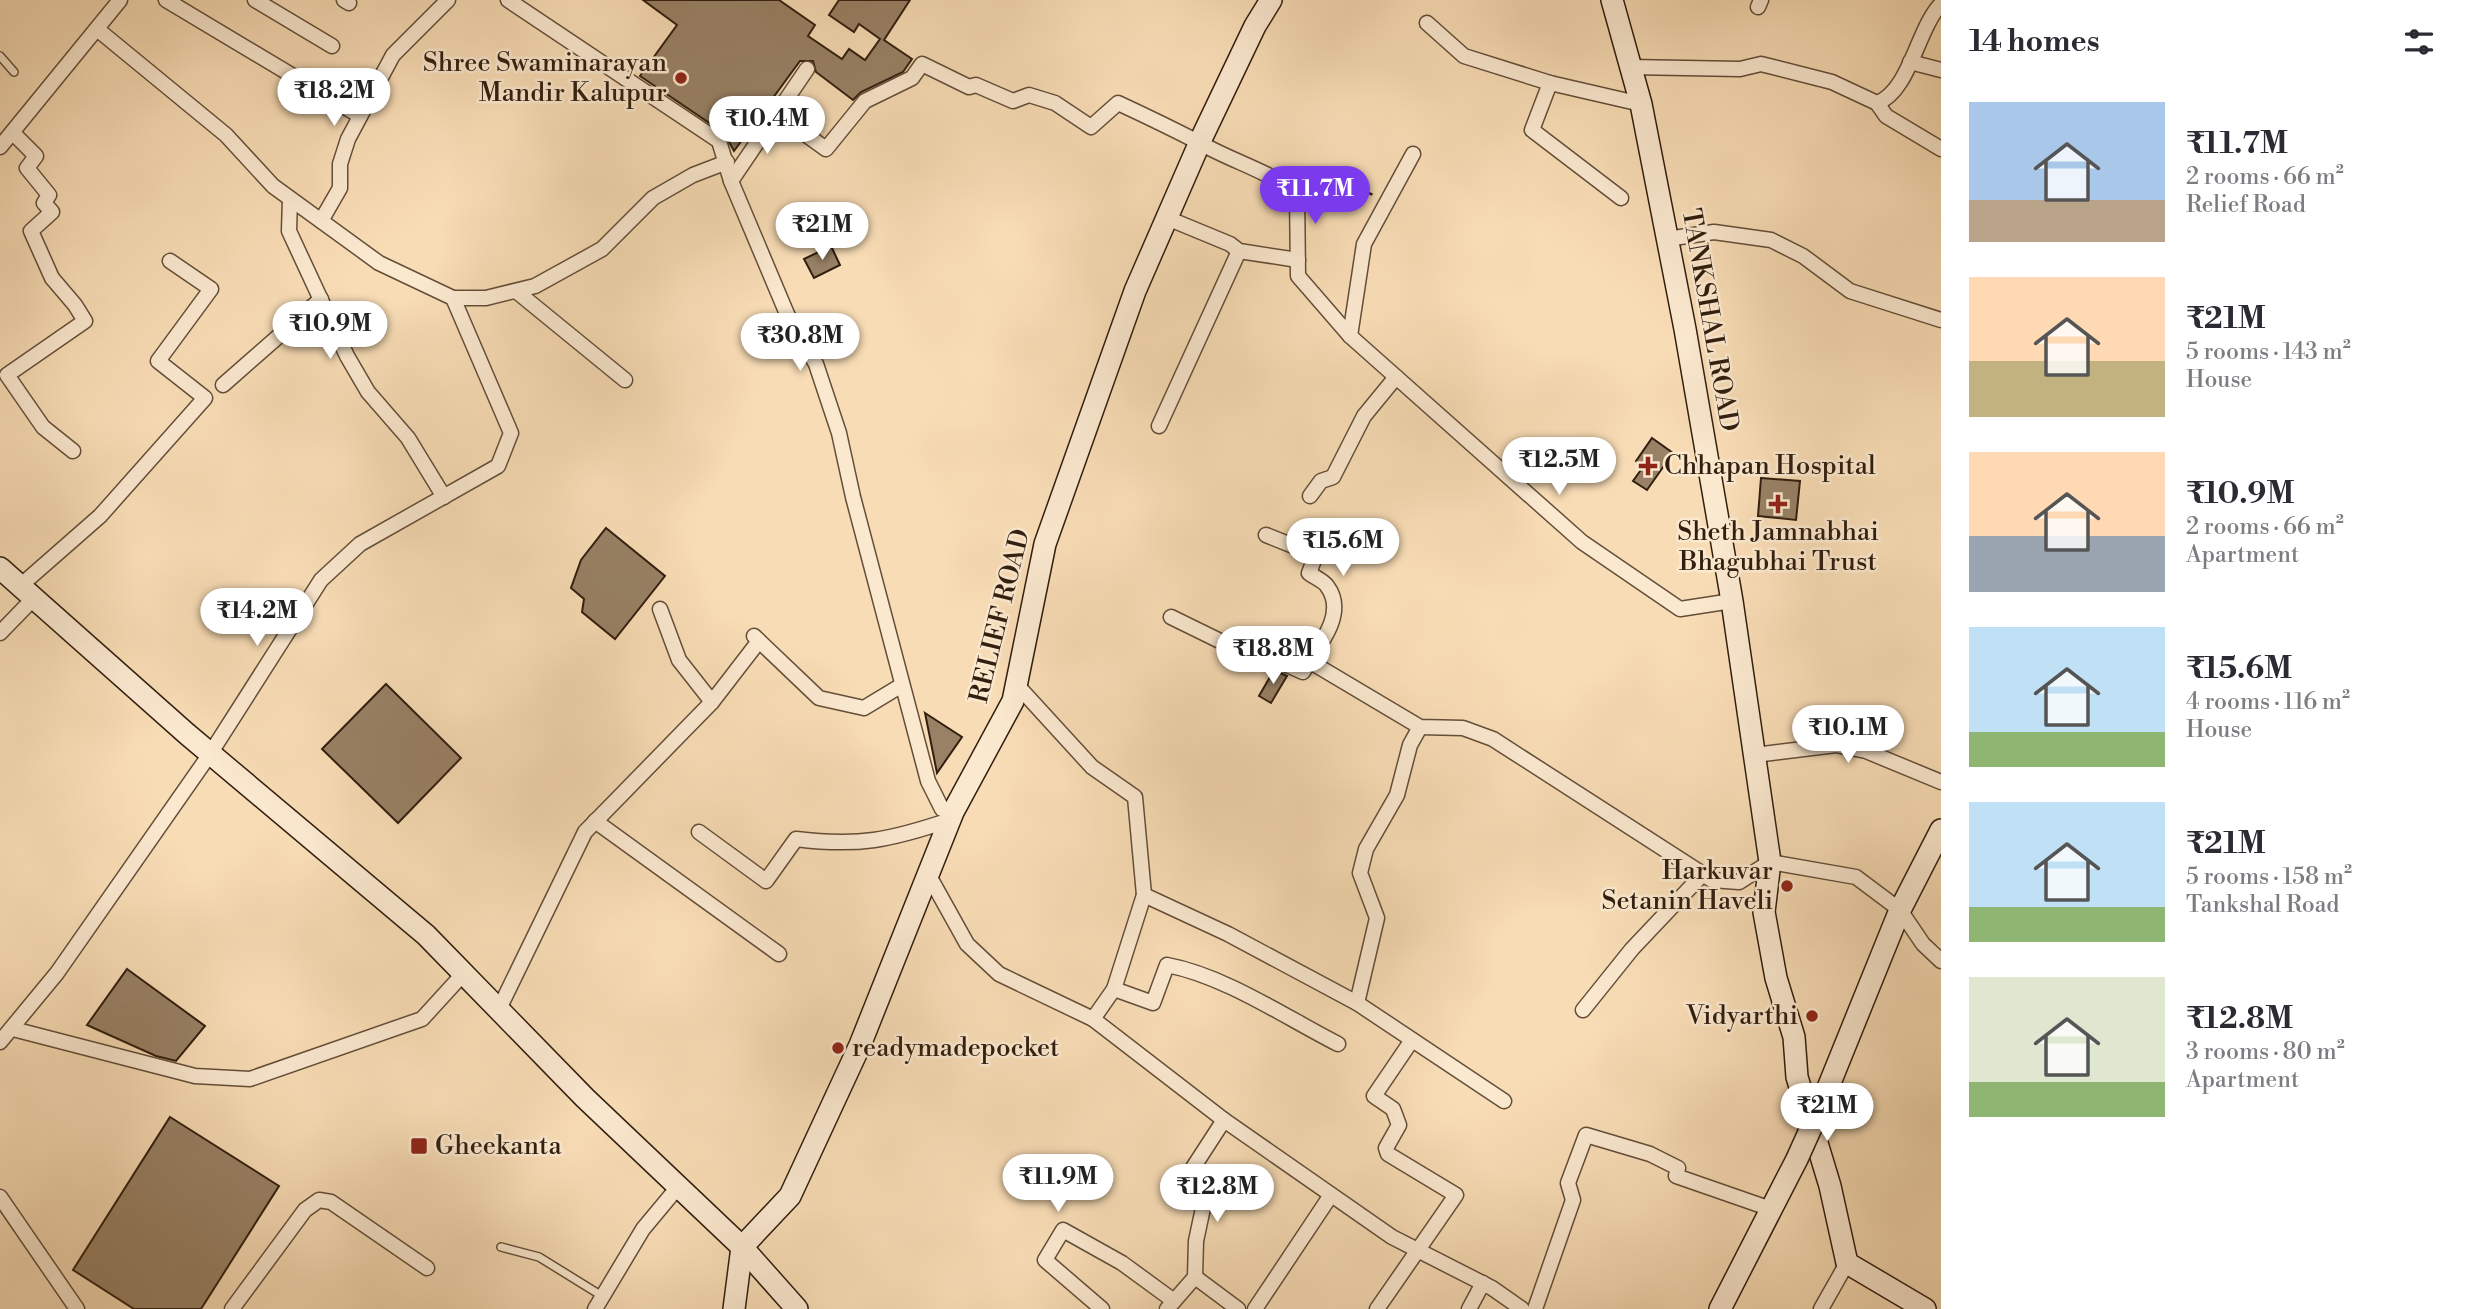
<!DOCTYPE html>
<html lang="en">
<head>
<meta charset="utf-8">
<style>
	:root { --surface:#fff; --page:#f2f2f3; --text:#2b2b33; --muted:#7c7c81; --accent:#7c3aed }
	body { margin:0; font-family:"Libre Bodoni",serif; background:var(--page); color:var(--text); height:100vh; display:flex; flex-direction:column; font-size:26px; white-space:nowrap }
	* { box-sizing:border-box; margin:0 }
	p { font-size:23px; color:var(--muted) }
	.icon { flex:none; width:38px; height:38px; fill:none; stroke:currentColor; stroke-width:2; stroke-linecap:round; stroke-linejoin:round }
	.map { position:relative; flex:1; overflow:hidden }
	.drawer { display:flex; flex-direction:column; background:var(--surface); width:525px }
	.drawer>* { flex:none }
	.price { position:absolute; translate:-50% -60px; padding:0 16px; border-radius:24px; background:#fff; color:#222; font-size:23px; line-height:46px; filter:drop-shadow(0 2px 4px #0008) }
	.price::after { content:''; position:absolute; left:50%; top:42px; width:21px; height:16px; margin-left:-10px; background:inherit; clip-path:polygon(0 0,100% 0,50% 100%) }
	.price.selected { background:var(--accent); color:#fff }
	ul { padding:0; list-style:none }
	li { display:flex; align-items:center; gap:21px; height:175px; padding:0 28px }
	li span { display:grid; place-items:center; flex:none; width:196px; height:140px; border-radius:0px; color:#555 }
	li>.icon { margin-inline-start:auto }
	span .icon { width:84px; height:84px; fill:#fffc; stroke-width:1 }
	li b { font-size:30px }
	h2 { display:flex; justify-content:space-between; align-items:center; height:84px; padding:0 28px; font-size:30px }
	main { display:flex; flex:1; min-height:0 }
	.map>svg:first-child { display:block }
</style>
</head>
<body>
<main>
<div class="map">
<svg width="1941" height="1309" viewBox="0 0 1941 1309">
	<rect width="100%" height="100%" fill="#f8dcb5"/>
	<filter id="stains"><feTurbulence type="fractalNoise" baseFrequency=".00286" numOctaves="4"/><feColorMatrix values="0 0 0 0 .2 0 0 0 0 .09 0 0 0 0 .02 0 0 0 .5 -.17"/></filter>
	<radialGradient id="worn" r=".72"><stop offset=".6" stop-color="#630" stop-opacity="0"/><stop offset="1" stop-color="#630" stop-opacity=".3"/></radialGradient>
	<g fill="#988165" stroke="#311e0e" stroke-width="2">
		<polygon points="643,0 779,0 815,25 808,36 842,59 849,49 865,60 880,39 859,24 854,32 829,15 839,0 910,0 884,40 912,59 903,72 861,92 853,100 816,72 813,61 800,61 734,151 724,133 640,76 677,25"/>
		<polygon points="831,246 840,265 814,278 804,259"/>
		<polygon points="1652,438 1673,453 1647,490 1633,481 1643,467 1636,461"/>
		<polygon points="1761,478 1800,481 1796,520 1758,516"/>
		<polygon points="606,528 665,576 615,639 582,612 584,599 571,588 581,560"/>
		<polygon points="1274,670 1287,676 1271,703 1259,696"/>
		<polygon points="386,684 461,758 398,823 322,749"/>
		<polygon points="925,713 962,737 937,773"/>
		<polygon points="127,969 205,1026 176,1061 156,1056 87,1025"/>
		<polygon points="170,1117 279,1186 201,1309 134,1309 73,1270"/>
	</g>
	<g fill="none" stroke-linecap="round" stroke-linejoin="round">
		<g stroke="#634e38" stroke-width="10">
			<g id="lane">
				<polyline points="0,56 14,72"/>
				<polyline points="501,1247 539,1257 602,1296"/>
			</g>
		</g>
		<g stroke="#634e38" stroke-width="17">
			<g id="street">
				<polyline points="166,0 360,116"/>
				<polyline points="255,0 332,46"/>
				<polyline points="344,0 349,3"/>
				<polyline points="508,0 719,141 731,181 787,314 816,364 839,433 853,497 928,781 942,809 953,812"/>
				<polyline points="1758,7 1761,0"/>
				<polyline points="1427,23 1464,56 1550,83"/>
				<polyline points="97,29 226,135 273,186 379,263 453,298 486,298 535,286 602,249 653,198 693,175 727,162"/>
				<polyline points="1910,62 1941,70"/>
				<polyline points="1630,67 1740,69 1761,64 1832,82 1877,103 1886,116 1941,149"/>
				<path d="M1877 103C1910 91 1917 29 1941 4"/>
				<path d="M776 113 826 149 865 101 912 78 922 64 969 87 976 85 1013 101 1029 95 1055 103 1091 127 1118 103C1146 116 1173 129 1200 143 1232 161 1267 171 1297 192L1298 276 1350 336 1582 542 1680 609 1732 601"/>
				<polyline points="13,133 36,156 27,168 49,195 44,203 52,212 31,231 52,278 75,305 85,321 7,375 43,427 73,451"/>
				<polyline points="0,147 120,0"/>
				<polyline points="731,181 807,69"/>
				<polyline points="1621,198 1532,130 1550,83 1641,104"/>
				<polyline points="290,199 289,231 347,356 368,392 408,438 444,497"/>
				<polyline points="1167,218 1230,244 1239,251 1298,260"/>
				<polyline points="321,221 340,188 340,164 348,139 393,55 448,0"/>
				<polyline points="1667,239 1714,232 1771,240 1803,256 1850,291 1941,320"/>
				<polyline points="516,291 625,380"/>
				<polyline points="1350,336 1364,244 1413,154"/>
				<polyline points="223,385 321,299"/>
				<polyline points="1159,426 1239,251"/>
				<polyline points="1310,496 1321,481 1333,477 1364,416 1396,377"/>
				<path d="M1266 535 1316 555 1309 573C1314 577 1324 581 1327 586 1346 611 1323 641 1309 661"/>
				<polyline points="19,587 100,516 205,398 158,361 211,289 170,261"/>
				<polyline points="660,609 679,660 712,702"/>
				<polyline points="1171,617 1222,642 1236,642 1303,672 1309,661 1420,727 1463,728 1493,739 1712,880 1739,882 1770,862 1856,877 1900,910 1923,944 1941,961"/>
				<polyline points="0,633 33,599"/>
				<polyline points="754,636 819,698 864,708 902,685"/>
				<polyline points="1016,684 1092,767 1135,797 1144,895 1114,989 1093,1019"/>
				<polyline points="1755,755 1836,745 1866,751 1941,782"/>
				<polyline points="595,821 779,954"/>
				<path d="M699 832 766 881 796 839C859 847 890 840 950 820"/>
				<polyline points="928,874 967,944 999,974 1093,1019 1224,1120 1392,1237 1492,1288 1522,1309"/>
				<polyline points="1144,895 1228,934 1357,1003 1504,1101"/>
				<path d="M1114 989 1153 1003 1167 965C1225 976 1285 1017 1338 1044"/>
				<polyline points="1357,1003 1377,918 1360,873 1366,849 1397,795 1410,745 1420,727"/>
				<polyline points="499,1009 585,832 712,702 759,641"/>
				<polyline points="1583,1010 1632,949 1703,874"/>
				<polyline points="13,1029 195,1076 250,1079 422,1019 464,973"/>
				<polyline points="0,1042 57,973 210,754 321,580 360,544 498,466 511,433 453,298"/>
				<polyline points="0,1197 77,1309"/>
				<polyline points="1195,1277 1238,1309"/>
				<polyline points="232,1309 305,1210 319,1200 331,1202 427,1268"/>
				<polyline points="595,1309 643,1229 678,1187"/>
				<polyline points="1102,1309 1045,1260 1063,1230 1122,1263 1174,1301"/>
				<polyline points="1167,1309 1195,1277 1196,1241 1203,1208 1187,1177 1224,1120"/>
				<polyline points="1255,1309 1331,1195"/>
				<polyline points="1377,1309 1456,1195 1388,1154 1386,1148 1399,1125 1393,1109 1374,1096 1412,1040"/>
				<polyline points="1469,1309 1483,1283"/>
				<polyline points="1535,1309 1573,1200 1568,1183 1586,1135 1650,1154 1678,1168 1676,1176 1771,1209"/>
				<polyline points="1821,1309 1847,1263"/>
			</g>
		</g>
		<g stroke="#311e0e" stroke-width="24">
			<g id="secondary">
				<polyline points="1612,0 1641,104 1685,329 1732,601 1770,862 1764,912 1776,978 1794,1037 1797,1077 1830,1186 1847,1263 1925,1309"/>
				<polyline points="0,568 187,734 426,935 585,1098 742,1247 797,1309"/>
				<polyline points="1819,1110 1900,910 1941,830"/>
				<polyline points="734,1309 742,1247 790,1196 860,1045 953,812 1013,701 1045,544 1135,291 1203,135 1255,26 1271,0"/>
				<polyline points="1720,1309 1797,1159"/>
			</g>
		</g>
		<polyline stroke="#311e0e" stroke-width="2.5" stroke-dasharray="5 3.5" stroke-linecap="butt" points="1308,183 1323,172 1373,195"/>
		<use href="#lane" stroke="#fae8cf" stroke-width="7"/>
		<use href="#street" stroke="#fae8cf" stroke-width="14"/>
		<use href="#secondary" stroke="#fae8cf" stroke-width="21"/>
		<g stroke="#311e0e" stroke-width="24" stroke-linecap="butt">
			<polyline id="secondary-bridge" points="1797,1159 1819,1110"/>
		</g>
		<use href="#secondary-bridge" stroke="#fae8cf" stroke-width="21"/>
	</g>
	<g fill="#8f2418" stroke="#fae8cf" stroke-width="2.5">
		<circle cx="681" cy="78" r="7"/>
		<path d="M1644.5 455.5h7v7h7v7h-7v7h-7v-7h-7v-7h7z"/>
		<path d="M1774.5 493.5h7v7h7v7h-7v7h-7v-7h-7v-7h7z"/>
		<circle cx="1787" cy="886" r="7"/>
		<circle cx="1812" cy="1016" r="7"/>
		<circle cx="838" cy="1048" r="7"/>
		<rect x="410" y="1137" width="18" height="18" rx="3.5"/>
	</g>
	<g text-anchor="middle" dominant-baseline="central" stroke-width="5" stroke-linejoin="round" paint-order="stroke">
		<g font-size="26" fill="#311e0e" stroke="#fae8cf" text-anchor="end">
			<text x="667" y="63">Shree Swaminarayan<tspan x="667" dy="30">Mandir Kalupur</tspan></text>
			<text x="1664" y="466" text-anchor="start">Chhapan Hospital</text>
			<text x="1778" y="532" text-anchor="middle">Sheth Jamnabhai<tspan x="1778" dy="30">Bhagubhai Trust</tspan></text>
			<text x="1773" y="871">Harkuvar<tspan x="1773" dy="30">Setanin Haveli</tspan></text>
			<text x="1798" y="1016">Vidyarthi</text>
			<text x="852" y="1048" text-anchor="start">readymadepocket</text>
			<text x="435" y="1146" text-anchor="start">Gheekanta</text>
		</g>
		<g font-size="26" fill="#311e0e" stroke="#fae8cf">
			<text transform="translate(1710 320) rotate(80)">TANKSHAL ROAD</text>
			<text transform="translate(1000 616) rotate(-76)">RELIEF ROAD</text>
		</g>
	</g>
	<rect width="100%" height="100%" filter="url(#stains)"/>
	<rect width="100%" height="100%" fill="url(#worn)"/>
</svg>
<b class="price" style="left:334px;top:128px">₹18.2M</b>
<b class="price" style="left:767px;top:156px">₹10.4M</b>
<b class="price selected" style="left:1315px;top:226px">₹11.7M</b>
<b class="price" style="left:822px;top:262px">₹21M</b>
<b class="price" style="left:330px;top:361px">₹10.9M</b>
<b class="price" style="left:800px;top:373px">₹30.8M</b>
<b class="price" style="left:1559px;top:497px">₹12.5M</b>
<b class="price" style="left:1343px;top:578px">₹15.6M</b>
<b class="price" style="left:257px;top:648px">₹14.2M</b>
<b class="price" style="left:1273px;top:686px">₹18.8M</b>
<b class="price" style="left:1848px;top:765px">₹10.1M</b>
<b class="price" style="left:1827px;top:1143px">₹21M</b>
<b class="price" style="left:1058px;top:1214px">₹11.9M</b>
<b class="price" style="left:1217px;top:1224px">₹12.8M</b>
</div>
<section class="drawer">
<h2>14 homes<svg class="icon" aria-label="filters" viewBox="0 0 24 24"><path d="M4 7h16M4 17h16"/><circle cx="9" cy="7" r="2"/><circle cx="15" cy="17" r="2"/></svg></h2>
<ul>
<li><span style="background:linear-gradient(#a9c7e8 70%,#b9a48a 0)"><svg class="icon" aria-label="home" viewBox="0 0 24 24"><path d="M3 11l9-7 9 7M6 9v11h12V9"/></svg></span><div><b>₹11.7M</b><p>2 rooms · 66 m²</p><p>Relief Road</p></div></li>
<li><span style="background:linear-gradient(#ffd9b3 60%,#c2b280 0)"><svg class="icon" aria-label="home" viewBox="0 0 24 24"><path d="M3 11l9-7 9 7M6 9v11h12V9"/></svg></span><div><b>₹21M</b><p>5 rooms · 143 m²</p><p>House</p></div></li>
<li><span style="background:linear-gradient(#ffd9b3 60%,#9aa5b1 0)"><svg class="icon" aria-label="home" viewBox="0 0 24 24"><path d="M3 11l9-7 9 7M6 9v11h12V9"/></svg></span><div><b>₹10.9M</b><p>2 rooms · 66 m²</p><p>Apartment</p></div></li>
<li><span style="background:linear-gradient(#bfe0f5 75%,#8fb573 0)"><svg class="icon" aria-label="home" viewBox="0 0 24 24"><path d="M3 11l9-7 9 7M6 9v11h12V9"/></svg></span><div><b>₹15.6M</b><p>4 rooms · 116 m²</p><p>House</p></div></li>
<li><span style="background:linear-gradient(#bfe0f5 75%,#8fb573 0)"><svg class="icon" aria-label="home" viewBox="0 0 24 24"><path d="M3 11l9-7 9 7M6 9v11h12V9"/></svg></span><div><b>₹21M</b><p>5 rooms · 158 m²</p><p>Tankshal Road</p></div></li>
<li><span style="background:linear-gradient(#dfe7d0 75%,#8fb573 0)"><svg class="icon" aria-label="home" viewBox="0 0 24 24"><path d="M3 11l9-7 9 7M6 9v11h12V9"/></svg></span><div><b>₹12.8M</b><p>3 rooms · 80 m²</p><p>Apartment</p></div></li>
</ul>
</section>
</main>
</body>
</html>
